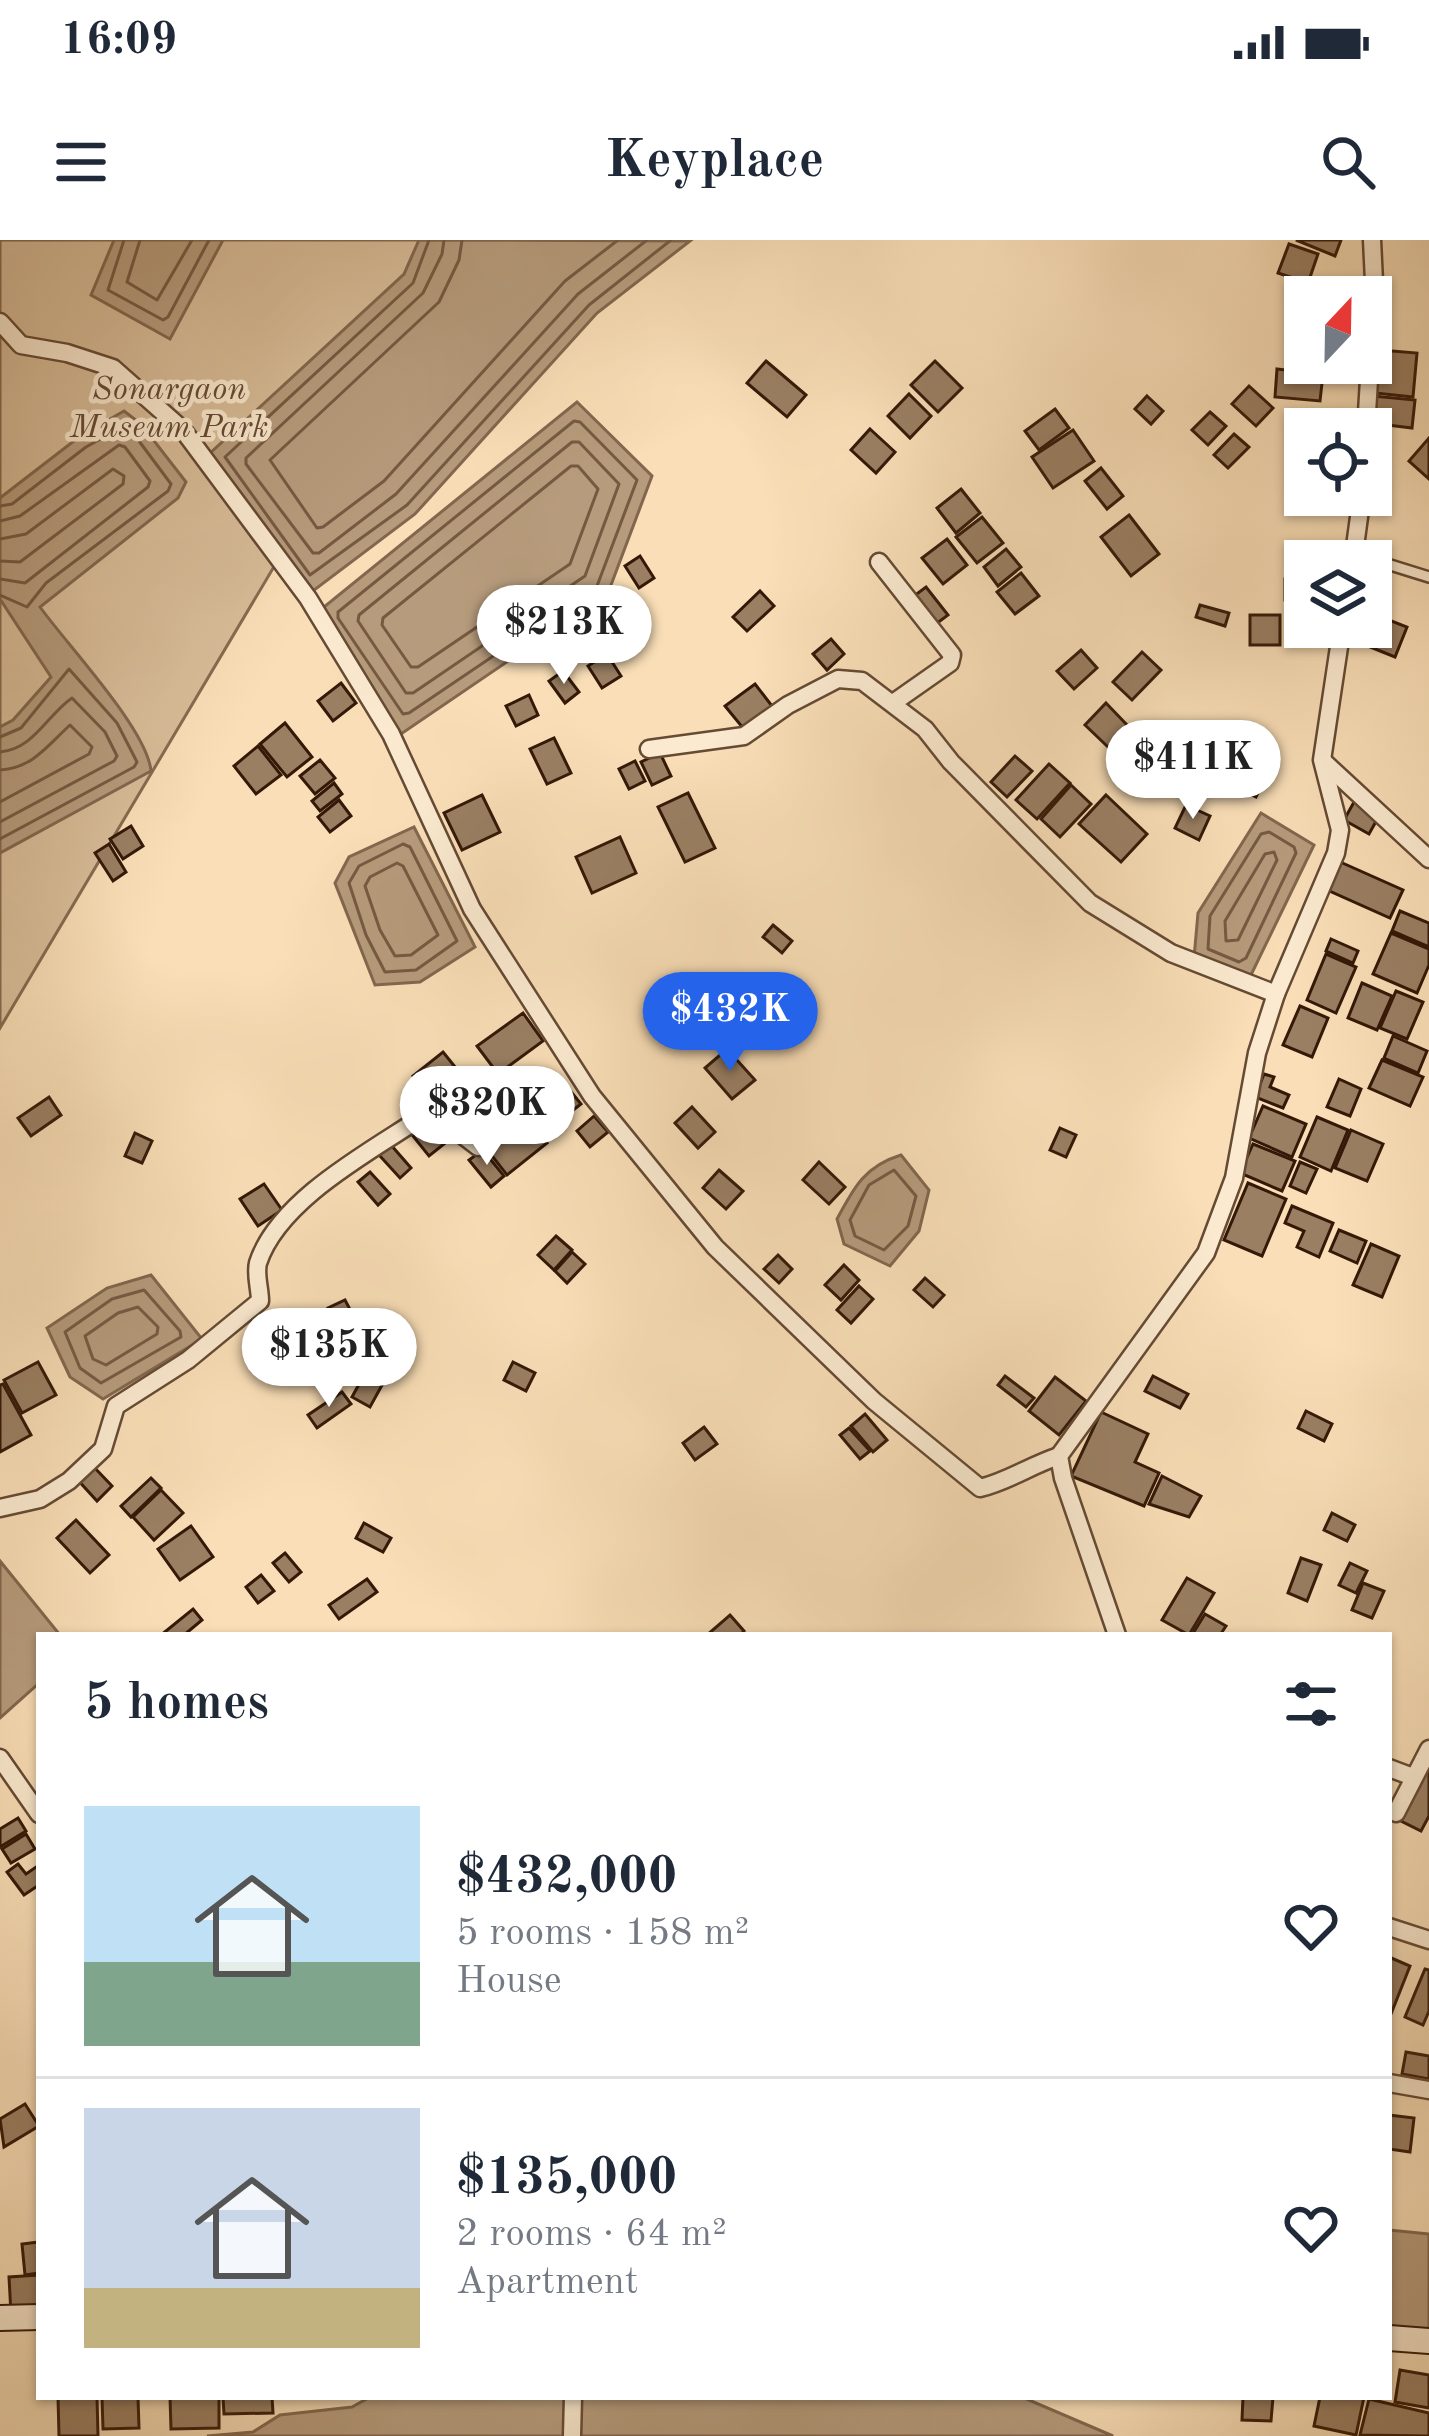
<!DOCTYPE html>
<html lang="en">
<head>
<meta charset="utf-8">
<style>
	:root { --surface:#fff; --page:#f6f6f7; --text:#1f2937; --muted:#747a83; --line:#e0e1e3; --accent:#2563eb }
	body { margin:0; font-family:"Old Standard TT",serif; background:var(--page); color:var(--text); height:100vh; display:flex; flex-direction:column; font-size:45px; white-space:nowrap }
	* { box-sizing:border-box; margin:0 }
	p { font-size:39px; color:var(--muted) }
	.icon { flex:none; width:66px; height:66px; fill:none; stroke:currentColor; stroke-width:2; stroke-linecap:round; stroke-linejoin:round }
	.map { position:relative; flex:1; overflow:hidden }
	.side { position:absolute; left:36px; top:1392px; width:1356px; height:768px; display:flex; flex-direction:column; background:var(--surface); border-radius:0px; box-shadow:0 3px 9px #0004 }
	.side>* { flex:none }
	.needle { width:78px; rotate:22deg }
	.fabs { position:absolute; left:1284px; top:36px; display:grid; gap:24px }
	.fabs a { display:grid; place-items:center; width:108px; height:108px; border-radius:0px; background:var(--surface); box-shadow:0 3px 9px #0004; font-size:60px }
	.price { position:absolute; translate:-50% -102px; padding:0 27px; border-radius:42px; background:#fff; color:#222; font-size:39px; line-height:78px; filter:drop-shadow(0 3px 6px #0008) }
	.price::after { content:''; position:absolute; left:50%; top:72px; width:36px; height:27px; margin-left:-18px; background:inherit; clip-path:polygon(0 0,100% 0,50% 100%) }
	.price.active { background:var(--accent); color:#fff }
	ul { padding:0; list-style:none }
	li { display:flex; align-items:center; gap:36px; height:300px; padding:0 48px }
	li+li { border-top:3px solid var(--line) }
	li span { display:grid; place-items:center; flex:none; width:336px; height:240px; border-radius:0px; color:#555 }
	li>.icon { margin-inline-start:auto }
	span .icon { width:144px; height:144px; fill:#fffc; stroke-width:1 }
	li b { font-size:51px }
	h2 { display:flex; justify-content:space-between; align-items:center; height:144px; padding:0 48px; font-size:51px }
	.status { display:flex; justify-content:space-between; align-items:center; height:84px; padding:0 60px; background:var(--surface); direction:ltr }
	.status svg { height:33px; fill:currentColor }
	header { display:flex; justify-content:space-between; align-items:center; height:156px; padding:0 48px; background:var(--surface); font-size:54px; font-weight:800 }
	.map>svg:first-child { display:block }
</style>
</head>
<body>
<div class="status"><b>16:09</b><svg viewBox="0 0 49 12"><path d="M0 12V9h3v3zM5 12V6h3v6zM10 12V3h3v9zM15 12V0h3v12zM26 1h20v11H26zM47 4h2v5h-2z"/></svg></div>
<header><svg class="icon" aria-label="menu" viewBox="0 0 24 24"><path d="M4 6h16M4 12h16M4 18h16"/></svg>Keyplace<svg class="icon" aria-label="search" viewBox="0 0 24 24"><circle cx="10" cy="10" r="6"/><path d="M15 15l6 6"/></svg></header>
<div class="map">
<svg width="1429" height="2196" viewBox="0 0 1429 2196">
	<rect width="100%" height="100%" fill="#f9deb7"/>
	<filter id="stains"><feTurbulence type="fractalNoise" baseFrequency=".00167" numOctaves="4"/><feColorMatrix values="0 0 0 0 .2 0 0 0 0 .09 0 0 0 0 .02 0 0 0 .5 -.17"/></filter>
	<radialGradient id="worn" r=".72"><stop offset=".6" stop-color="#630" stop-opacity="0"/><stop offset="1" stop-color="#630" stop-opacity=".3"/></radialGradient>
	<polygon fill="#d8bd99" stroke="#866b50" stroke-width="3" points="0,0 468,0 0,788"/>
	<g fill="#b69b7c" stroke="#82674e" stroke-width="3">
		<polygon points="114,0 223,0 170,99 91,55"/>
		<polygon points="419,0 690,1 597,73 415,274 309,354 207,216 404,34"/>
		<polygon points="577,162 652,236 608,353 401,494 319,371"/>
		<path d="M124 171 141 184 186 242 178 258 40 367C68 406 147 489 151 531L0 613V487L13 480 51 437 0 359V258L79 197Z"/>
		<polygon points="1261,573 1314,605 1249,739 1194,718 1198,673"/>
		<polygon points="414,587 475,707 420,742 375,745 335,643 349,617"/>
		<path d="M901 915 929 950 919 991 890 1026 844 1004 837 979C854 947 865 926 901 915Z"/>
		<polygon points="151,1035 202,1099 103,1159 70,1137 47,1088 107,1048"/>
		<polygon points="0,1321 60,1395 39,1395 39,1443 0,1478"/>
		<polygon points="1389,1990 1429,1994 1429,2089 1389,2087"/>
		<polygon points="370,2157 1022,2157 1113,2196 207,2196 253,2192 280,2175 352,2167"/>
	</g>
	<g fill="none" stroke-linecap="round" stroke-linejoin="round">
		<g stroke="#755a42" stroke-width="3">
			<polyline points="124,0 108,50 163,80 168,77 209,0"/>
			<polyline points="140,0 127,42 157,60 192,0"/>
			<polyline points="429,0 413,43 225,217 310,335 407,265 589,65 671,0"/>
			<polyline points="444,0 442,14 423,53 246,218 246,224 313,313 319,313 396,254 578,54 647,0"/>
			<polyline points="462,0 459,20 439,62 270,220 317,288 323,287 384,241 565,41 618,0"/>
			<polygon points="574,181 580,182 637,240 597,346 409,473 403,474 338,378 338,372"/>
			<polygon points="572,202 579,202 619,244 585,336 413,453 406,453 358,381 359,375"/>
			<polygon points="571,226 578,226 598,249 570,324 418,427 411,427 382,385 383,378"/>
			<polyline points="0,266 12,264 86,207 122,187 133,193 171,244 168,251 46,343 27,367 0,355"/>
			<polyline points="0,281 20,276 119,205 125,207 150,241 148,247 25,343 0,339"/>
			<polyline points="0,299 26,294 113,229 124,236 123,244 20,322 0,321"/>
			<polyline points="0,497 21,488 69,429 117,483 137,522 134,527 0,599"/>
			<path d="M0 512C34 509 47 475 72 458L105 492 117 516 114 521 0 582"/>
			<path d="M0 530C33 528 48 505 70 485L92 507 89 514 0 562"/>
			<polygon points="1269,592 1294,607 1296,613 1246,718 1239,722 1208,709 1210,676 1261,594"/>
			<polygon points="403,604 410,607 457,701 416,730 385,732 366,695 349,643 359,626"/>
			<polygon points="1274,612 1277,620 1238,700 1226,701 1225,681 1265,614"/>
			<polygon points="397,623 403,626 438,695 411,715 395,716 380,690 365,646 370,637"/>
			<polygon points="894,930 916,956 908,986 884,1010 855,996 850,980 869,945"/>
			<polygon points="144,1050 180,1091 181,1097 101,1143 80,1128 65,1092 112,1059"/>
			<polygon points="138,1067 158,1087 157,1094 106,1125 93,1119 85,1096 118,1073"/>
		</g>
	</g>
	<g fill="#9a7f63" stroke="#341908" stroke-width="3">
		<polygon points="1296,0 1341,0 1335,16"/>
		<polygon points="1289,4 1318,14 1308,43 1278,33"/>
		<polygon points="1380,110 1417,113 1413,157 1375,153"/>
		<polygon points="766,121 806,155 787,177 747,143"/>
		<polygon points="935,121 962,148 938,172 911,145"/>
		<polygon points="1277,129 1323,134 1320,161 1275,157"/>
		<polygon points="1249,146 1273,168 1256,186 1232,164"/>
		<polygon points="909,154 931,176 910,198 888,176"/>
		<polygon points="1147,156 1163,171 1151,184 1135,169"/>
		<polygon points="1373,156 1415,160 1412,188 1371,183"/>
		<polygon points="1055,169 1069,188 1039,210 1025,191"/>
		<polygon points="1210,172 1226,186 1208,205 1192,190"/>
		<polygon points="870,189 895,212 876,233 851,210"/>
		<polygon points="1073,190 1094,221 1053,248 1032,217"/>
		<polygon points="1234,194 1249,207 1228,228 1214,215"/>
		<polygon points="1429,198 1429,239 1409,221"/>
		<polygon points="1101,228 1123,256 1107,269 1085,241"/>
		<polygon points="961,249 980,273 956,293 937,268"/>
		<polygon points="1129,275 1159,314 1131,336 1101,297"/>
		<polygon points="982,277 1003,303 977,323 956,297"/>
		<polygon points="947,299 967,325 943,344 922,318"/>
		<polygon points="1006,309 1021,327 998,346 984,327"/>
		<polygon points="640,316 654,338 639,348 625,326"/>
		<polygon points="1021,333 1039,356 1015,374 997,352"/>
		<rect x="1285" y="339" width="20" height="21"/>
		<polygon points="926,347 948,375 936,384 914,356"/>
		<polygon points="760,351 774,366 747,391 733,377"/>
		<polygon points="1200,365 1229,373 1225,386 1196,377"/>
		<polygon points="1371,373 1407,387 1395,417 1355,401 1361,387 1371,387"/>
		<rect x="1250" y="375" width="30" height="30"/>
		<polygon points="831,399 844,414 827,430 813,414"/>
		<polygon points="1081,410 1097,428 1074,449 1057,431"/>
		<polygon points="1142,412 1161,430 1132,460 1113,442"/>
		<polygon points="607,414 621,436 602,448 588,426"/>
		<polygon points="563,431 579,452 565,463 549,441"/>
		<polygon points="341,443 356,463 333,481 318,461"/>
		<polygon points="755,444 772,466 743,488 725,466"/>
		<polygon points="529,455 538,475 516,486 506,466"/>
		<polygon points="1106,463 1128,486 1108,507 1085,485"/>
		<polygon points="285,483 312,517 287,537 260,504"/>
		<polygon points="1183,483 1218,504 1203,528 1168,507"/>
		<polygon points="554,498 571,533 547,544 530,509"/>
		<polygon points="258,506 281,535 256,554 234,526"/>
		<polygon points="1238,510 1271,525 1256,557 1224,541"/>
		<polygon points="660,513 671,536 652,545 641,522"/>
		<polygon points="1015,516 1032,531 1007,557 991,542"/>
		<polygon points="320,520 335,538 315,554 300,536"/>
		<polygon points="635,521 645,541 629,549 619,529"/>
		<polygon points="1049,524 1070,543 1037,579 1016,560"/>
		<polygon points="334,543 342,554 320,571 312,561"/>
		<polygon points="1071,545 1091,564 1060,597 1041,579"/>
		<polygon points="688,553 715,608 685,622 658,567"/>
		<polygon points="482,555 500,592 462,610 444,573"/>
		<polygon points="1106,555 1147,594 1121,622 1079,584"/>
		<polygon points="339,560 351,576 330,592 318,577"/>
		<polygon points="1354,562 1379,576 1369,594 1344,580"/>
		<polygon points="1186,565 1210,576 1199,600 1175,588"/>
		<polygon points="131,586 143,606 123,619 110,599"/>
		<polygon points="620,597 636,633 592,653 576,617"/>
		<polygon points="109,604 126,632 113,641 95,613"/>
		<polygon points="1338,621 1403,650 1390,678 1325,649"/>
		<polygon points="1400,671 1429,683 1429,707 1392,691"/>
		<polygon points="773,685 792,701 782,713 763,697"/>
		<polygon points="1391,693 1429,709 1429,725 1417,753 1373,734"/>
		<polygon points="1331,699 1358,711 1353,723 1326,711"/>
		<polygon points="1326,714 1356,727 1336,773 1307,760"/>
		<polygon points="1362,743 1392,756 1377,790 1348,778"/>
		<polygon points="1396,751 1423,762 1407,799 1380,788"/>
		<polygon points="1300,766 1328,778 1312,817 1283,805"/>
		<polygon points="523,773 543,801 498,834 477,806"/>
		<polygon points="1393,796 1427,811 1418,833 1384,818"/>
		<polygon points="727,809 755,840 732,859 705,828"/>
		<polygon points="443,812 472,848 442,873 413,836"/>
		<polygon points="1382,820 1423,837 1410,866 1369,848"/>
		<polygon points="1264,834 1274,837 1270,847 1289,855 1283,868 1255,857"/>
		<polygon points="559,837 581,864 546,891 524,864"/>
		<polygon points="1339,839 1361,849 1350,876 1327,867"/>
		<polygon points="49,857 61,875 31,896 18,878"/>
		<polygon points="1263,866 1306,884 1292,917 1249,898"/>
		<polygon points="692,867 715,892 698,908 675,883"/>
		<polygon points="525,875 547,903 507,935 485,907"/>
		<polygon points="594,876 608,892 590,907 577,891"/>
		<polygon points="1317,877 1348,890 1331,931 1300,917"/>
		<polygon points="428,884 444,904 429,916 413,896"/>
		<polygon points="1060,888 1076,895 1066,917 1050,910"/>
		<polygon points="1351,890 1383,904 1367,941 1335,928"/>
		<polygon points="135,893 152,901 142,923 125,916"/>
		<polygon points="1253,904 1295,921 1282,951 1240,933"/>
		<polygon points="391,905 411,928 400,938 379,915"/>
		<polygon points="483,910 504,936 491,947 469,920"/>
		<polygon points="819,922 845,947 829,964 803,940"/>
		<polygon points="1300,922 1317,929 1306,953 1290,946"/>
		<polygon points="719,930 743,951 726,969 703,948"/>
		<polygon points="370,932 390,954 378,965 358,942"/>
		<polygon points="1248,943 1286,959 1262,1016 1224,1000"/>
		<polygon points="264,944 282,970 258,986 240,959"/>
		<polygon points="1292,966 1333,983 1319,1017 1297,1007 1304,991 1285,983"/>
		<polygon points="1339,990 1366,1001 1357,1023 1330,1011"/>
		<polygon points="556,996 572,1010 554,1030 538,1015"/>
		<polygon points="1371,1004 1399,1016 1382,1057 1353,1045"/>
		<polygon points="572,1012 585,1024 567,1043 555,1031"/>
		<polygon points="778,1015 792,1029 779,1043 764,1029"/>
		<polygon points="844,1025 859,1040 841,1060 825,1045"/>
		<polygon points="925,1038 944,1055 933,1067 914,1050"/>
		<polygon points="859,1046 873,1059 851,1083 837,1070"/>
		<polygon points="345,1060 354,1077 336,1086 328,1068"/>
		<polygon points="38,1122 56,1155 22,1173 4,1140"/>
		<polygon points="513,1122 535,1133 526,1151 504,1140"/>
		<polygon points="369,1126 387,1136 370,1167 352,1157"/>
		<polygon points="1005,1136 1034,1158 1026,1167 998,1145"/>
		<polygon points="1153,1136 1188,1154 1180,1168 1145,1151"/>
		<polygon points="1055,1137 1086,1161 1059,1195 1029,1171"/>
		<polygon points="3,1144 31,1195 0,1212 0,1145"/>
		<polygon points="342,1152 351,1164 317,1188 308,1175"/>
		<polygon points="1306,1171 1332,1184 1324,1201 1298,1188"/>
		<polygon points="1101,1172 1148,1194 1135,1222 1159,1233 1144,1266 1071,1236"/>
		<polygon points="865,1174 887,1200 873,1212 851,1186"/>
		<polygon points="704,1187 717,1204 695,1220 683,1203"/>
		<polygon points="849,1188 870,1211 860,1219 840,1195"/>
		<polygon points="91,1224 112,1246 97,1261 76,1238"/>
		<polygon points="1162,1236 1201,1256 1189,1277 1149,1264"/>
		<polygon points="151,1238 161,1248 131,1277 121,1266"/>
		<polygon points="161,1250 183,1273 154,1300 133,1277"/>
		<polygon points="1332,1273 1355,1285 1347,1301 1324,1290"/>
		<polygon points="76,1280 109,1315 90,1333 57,1298"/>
		<polygon points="364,1283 391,1298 383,1312 356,1298"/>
		<polygon points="191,1286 213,1317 180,1340 158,1309"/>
		<polygon points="285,1313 301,1332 289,1342 273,1323"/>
		<polygon points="1301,1318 1321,1325 1307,1361 1288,1353"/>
		<polygon points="1350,1323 1367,1331 1356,1353 1339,1345"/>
		<polygon points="261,1335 274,1351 258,1363 246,1347"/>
		<polygon points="1187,1338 1214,1353 1189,1395 1162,1380"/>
		<polygon points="367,1339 377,1352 339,1379 329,1365"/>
		<polygon points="1363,1343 1384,1351 1372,1378 1352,1370"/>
		<polygon points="193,1369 202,1380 184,1395 161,1395"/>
		<polygon points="1205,1374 1226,1386 1220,1395 1192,1395"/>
		<polygon points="730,1375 744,1391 740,1395 707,1395"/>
		<polygon points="1429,1525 1429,1576 1421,1591 1401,1581"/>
		<polygon points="18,1578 26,1591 0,1607 0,1589"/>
		<polygon points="26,1594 35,1609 11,1623 2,1609"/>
		<polygon points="18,1624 26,1634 39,1625 39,1645 24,1655 7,1632"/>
		<polygon points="1389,1717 1410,1726 1389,1779"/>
		<polygon points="1425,1729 1429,1730 1429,1771 1423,1785 1405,1777"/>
		<polygon points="1406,1812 1429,1816 1429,1839 1402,1834"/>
		<polygon points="25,1864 39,1886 4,1907 0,1879"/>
		<polygon points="1389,1875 1414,1878 1410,1912 1389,1909"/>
		<polygon points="39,2002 39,2033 25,2035 22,2004"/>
		<polygon points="39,2035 39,2072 11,2074 9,2037"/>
		<polygon points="1400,2130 1429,2135 1429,2168 1395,2162"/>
		<polygon points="58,2157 97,2157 98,2196 59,2196"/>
		<polygon points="102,2157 138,2157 139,2188 103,2189"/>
		<polygon points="170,2157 219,2157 219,2188 171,2189"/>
		<polygon points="223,2157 272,2157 273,2173 224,2174"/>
		<polygon points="1243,2157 1273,2157 1271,2181 1242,2180"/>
		<polygon points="1320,2157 1364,2157 1356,2195 1314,2186"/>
		<polygon points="1369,2159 1429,2173 1429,2196 1360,2195"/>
	</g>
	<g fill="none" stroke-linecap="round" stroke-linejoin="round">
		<g stroke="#654a34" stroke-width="14">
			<polyline id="service" points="1355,314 1429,337"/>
		</g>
		<g stroke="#654a34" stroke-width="21">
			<g id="minor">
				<path d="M0 82 21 105 67 113 113 128 183 190 308 358 391 494 472 669 592 856 715 1007 874 1161 980 1248C1009 1241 1031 1225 1059 1216"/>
				<polyline points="1371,115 1375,62 1372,0"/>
				<polyline points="1366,189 1370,123"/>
				<polyline points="1353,321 1362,255"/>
				<polyline points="879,322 952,415 950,423 893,463"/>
				<polyline points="649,509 744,496 788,465 838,439 862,441 925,489 951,522 1090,663 1171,713 1276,754"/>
				<polyline points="1324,522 1429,619"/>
				<path d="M0 1268 40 1259 69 1241 103 1209 116 1166 188 1120 260 1061C260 1049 255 1034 258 1023 279 958 375 909 428 873L436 875 478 907"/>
				<polyline points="1117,1395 1063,1238 1059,1216 1206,1013 1234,938 1257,813 1276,754 1336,613 1340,590 1322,520 1342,387"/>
				<polyline points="0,1518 39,1574"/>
				<polyline points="1389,1528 1413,1537"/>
				<polyline points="1396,1573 1429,1509"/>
				<polyline points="1389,1687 1429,1700"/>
				<polyline points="1389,1843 1429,1850"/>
				<polyline points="572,2196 573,2157"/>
			</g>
		</g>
		<g stroke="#341908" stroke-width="28">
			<g id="secondary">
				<polyline points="0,2078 39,2077"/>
				<polyline points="1389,2098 1429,2101"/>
			</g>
		</g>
		<use href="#service" stroke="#fbead0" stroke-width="9"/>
		<use href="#minor" stroke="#fbead0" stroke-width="16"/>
		<use href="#secondary" stroke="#fbead0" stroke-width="24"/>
	</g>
	<g text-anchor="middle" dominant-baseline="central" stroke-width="9" stroke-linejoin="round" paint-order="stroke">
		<g font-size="33" font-style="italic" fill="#654a34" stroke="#fbead0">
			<text x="169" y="150">Sonargaon<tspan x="169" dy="38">Museum Park</tspan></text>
		</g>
	</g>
	<rect width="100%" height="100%" filter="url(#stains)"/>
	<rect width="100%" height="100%" fill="url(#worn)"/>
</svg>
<div class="fabs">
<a><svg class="needle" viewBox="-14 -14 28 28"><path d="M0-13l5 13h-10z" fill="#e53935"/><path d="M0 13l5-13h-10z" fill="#747a83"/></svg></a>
<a><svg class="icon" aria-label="locate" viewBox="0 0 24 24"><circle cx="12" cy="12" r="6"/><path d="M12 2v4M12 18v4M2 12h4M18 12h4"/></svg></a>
<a><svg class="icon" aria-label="layers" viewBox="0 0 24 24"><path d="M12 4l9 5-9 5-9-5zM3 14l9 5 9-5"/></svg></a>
</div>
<b class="price" style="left:564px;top:447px">$213K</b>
<b class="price" style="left:1193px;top:582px">$411K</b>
<b class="price active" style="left:730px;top:834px">$432K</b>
<b class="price" style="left:487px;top:928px">$320K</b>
<b class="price" style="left:329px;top:1170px">$135K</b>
<section class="side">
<h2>5 homes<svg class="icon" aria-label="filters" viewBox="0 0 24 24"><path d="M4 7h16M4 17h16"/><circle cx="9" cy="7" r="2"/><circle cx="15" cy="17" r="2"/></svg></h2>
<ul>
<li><span style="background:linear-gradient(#bfe0f5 65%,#7fa58c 0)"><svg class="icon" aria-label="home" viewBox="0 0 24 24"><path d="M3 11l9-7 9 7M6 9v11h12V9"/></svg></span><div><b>$432,000</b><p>5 rooms · 158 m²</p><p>House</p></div><svg class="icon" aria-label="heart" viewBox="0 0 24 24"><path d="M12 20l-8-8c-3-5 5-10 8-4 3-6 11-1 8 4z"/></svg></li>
<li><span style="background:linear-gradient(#c9d6e8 75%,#c2b280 0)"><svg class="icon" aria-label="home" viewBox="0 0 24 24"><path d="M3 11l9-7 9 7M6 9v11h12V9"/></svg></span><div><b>$135,000</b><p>2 rooms · 64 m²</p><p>Apartment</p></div><svg class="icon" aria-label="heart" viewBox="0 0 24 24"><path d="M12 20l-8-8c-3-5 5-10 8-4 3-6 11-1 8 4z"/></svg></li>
</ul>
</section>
</div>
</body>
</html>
